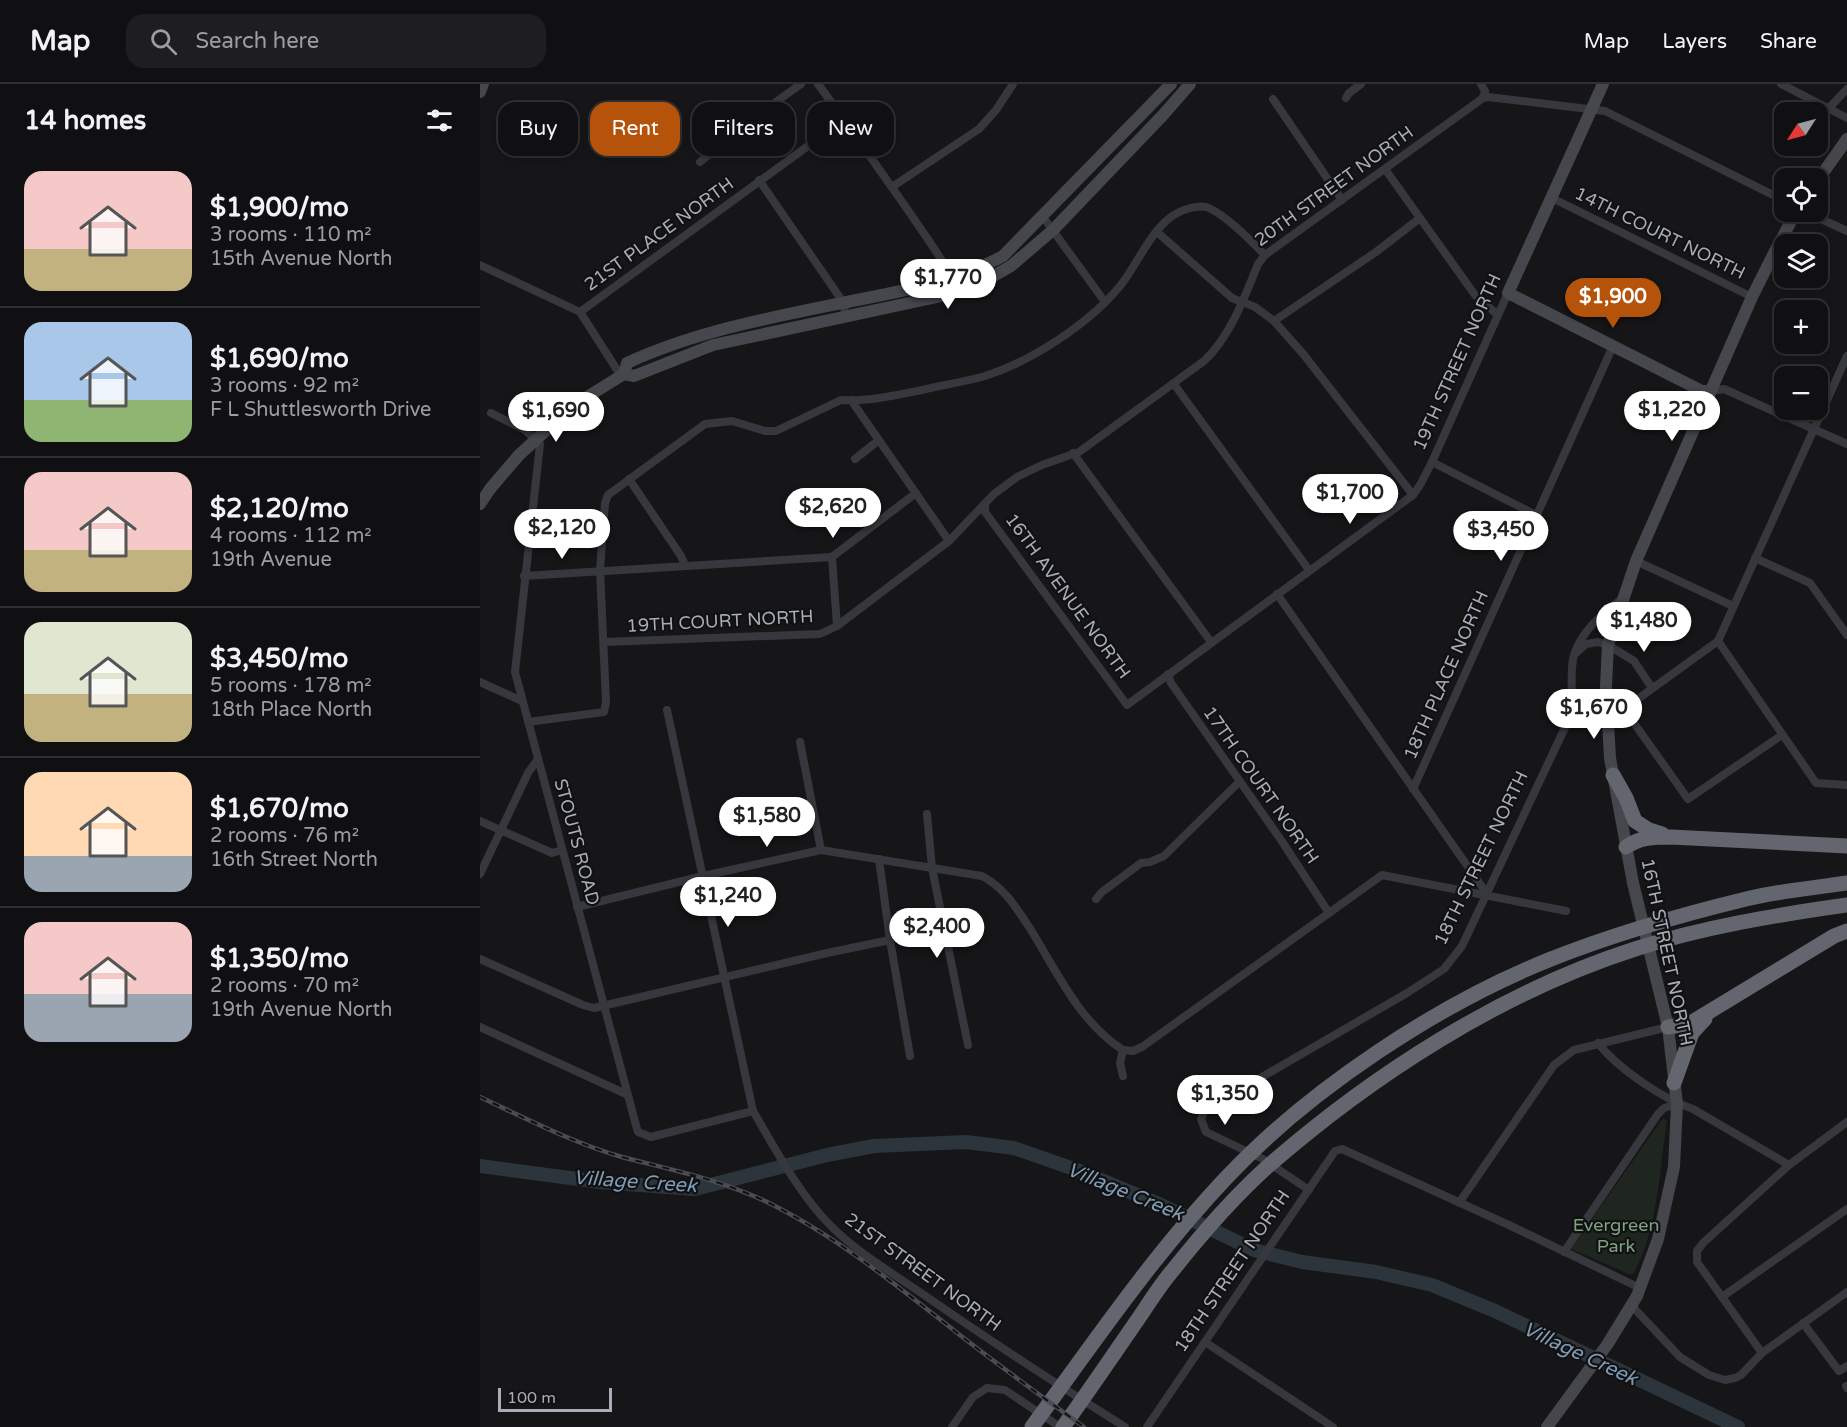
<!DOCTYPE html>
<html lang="en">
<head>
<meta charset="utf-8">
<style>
	:root { --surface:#101012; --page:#1e1e20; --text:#f1f3f6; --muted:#9c9d9f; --line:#303032; --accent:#b45309 }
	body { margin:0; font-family:"Varela Round",sans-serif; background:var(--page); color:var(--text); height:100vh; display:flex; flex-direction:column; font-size:22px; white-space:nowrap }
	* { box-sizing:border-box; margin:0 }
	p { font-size:20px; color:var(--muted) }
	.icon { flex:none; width:33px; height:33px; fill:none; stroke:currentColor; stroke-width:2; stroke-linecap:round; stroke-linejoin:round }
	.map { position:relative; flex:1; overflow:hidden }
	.panel { display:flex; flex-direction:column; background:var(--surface); width:480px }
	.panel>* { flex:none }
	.hud { position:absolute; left:18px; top:18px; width:570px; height:54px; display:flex; gap:12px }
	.needle { width:39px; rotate:234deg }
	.controls { position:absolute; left:1294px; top:18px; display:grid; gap:12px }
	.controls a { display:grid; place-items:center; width:54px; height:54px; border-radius:12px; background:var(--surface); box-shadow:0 3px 9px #0003,0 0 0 2px var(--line); font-size:30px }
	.scale { position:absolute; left:18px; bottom:15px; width:114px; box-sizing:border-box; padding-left:6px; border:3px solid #a8adb8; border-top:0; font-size:16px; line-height:21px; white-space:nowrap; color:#a8adb8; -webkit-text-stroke:4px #111113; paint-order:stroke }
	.price { position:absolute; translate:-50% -51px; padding:0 14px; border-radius:21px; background:#fff; color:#222; font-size:20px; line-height:39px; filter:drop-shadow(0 2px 3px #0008) }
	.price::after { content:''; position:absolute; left:50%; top:36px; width:18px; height:14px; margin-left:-9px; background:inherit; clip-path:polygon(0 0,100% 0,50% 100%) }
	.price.current { background:var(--accent); color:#fff }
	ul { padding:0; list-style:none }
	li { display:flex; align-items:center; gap:18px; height:150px; padding:0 24px }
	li+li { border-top:2px solid var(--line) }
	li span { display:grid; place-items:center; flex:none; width:168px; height:120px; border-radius:18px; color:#555 }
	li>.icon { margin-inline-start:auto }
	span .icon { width:72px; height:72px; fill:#fffc; stroke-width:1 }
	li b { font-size:26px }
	h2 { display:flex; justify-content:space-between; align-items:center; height:72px; padding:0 24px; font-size:26px }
	.chip { padding:0 21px; border-radius:18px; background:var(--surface); box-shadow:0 3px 9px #0003,0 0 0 2px var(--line); font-size:21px; line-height:54px }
	.chip.current { background:var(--accent); color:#fff }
	header { display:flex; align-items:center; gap:36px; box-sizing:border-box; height:84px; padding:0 30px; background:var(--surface); border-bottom:2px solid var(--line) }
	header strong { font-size:28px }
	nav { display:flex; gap:33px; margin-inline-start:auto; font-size:21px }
	.search { width:420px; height:54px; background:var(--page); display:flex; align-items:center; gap:15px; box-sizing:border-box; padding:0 21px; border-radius:18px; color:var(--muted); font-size:22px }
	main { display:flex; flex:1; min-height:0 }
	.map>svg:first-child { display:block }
</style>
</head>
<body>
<header>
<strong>Map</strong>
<div class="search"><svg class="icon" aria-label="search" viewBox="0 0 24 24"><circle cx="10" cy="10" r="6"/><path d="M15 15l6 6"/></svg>Search here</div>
<nav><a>Map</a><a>Layers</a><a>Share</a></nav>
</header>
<main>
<section class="panel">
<h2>14 homes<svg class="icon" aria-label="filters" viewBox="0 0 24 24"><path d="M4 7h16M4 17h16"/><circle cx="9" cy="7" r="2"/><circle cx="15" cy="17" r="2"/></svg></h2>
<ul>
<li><span style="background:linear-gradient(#f6c9c9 65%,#c2b280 0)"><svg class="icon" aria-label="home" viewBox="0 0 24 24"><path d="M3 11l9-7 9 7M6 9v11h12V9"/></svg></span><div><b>$1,900/mo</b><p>3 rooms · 110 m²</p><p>15th Avenue North</p></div></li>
<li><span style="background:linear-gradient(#a9c7e8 65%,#8fb573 0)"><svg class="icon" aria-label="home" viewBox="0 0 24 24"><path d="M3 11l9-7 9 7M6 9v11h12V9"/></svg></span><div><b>$1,690/mo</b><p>3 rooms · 92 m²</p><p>F L Shuttlesworth Drive</p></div></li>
<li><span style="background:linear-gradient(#f6c9c9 65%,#c2b280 0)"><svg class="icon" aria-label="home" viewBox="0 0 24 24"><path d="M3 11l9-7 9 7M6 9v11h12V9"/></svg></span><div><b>$2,120/mo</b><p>4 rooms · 112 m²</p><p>19th Avenue</p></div></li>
<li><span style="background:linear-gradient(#dfe7d0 60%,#c2b280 0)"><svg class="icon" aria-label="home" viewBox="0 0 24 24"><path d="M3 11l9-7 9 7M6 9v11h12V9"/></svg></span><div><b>$3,450/mo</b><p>5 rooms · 178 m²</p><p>18th Place North</p></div></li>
<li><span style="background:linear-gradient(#ffd9b3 70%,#9aa5b1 0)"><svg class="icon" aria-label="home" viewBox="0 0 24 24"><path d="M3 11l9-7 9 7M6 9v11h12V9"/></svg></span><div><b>$1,670/mo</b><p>2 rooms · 76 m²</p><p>16th Street North</p></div></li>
<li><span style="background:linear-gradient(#f6c9c9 60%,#9aa5b1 0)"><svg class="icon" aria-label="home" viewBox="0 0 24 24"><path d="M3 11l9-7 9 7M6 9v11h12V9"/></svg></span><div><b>$1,350/mo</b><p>2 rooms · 70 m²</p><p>19th Avenue North</p></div></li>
</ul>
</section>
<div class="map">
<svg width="1367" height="1343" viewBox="0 0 1367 1343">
	<rect width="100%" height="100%" fill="#161618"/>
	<path fill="#1e261f" d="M1183 1034 1187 1037C1180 1083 1177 1150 1153 1190H1149L1091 1165Z"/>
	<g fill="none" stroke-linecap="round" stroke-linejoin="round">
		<polyline stroke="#2c353c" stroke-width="14" points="0,1082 120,1098 215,1105 347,1071 394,1062 486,1058 534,1064 597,1086 679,1120 774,1166 822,1178 896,1188 952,1201 1015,1227 1258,1343"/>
		<g stroke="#37383d" stroke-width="8">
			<path d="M338 0C370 43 401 88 432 132 448 156 467 181 478 207"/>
			<polyline points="1001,0 1005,7 1003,14"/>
			<polyline points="1301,0 1367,34"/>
			<polyline points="866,14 869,9 881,0"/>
			<polyline points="1003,14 1008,13 1125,27 1305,117"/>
			<polyline points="793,15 862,116"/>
			<polyline points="1349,24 1367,5"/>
			<polyline points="220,78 279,30 321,0"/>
			<polyline points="905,85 995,211 1018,231"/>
			<polyline points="279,96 363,218 366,232"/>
			<polyline points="412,103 499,45 516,26 533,0"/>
			<polyline points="1072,114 1272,213"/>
			<polyline points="1326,128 1367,147"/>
			<polyline points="563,133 625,218"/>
			<polyline points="677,148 752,214 775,223 794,237 824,271 933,411"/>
			<polyline points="0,181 100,228 141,292"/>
			<polyline points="100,228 365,35"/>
			<polyline points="794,237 896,168 940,134"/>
			<polyline points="694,300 829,486"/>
			<polyline points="1231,307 1244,305 1367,360"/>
			<polyline points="371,316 469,457"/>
			<polyline points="11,329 45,346 60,360 35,588 157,1045 158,1048 171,1053 273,1027"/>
			<polyline points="593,369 731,558"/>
			<polyline points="375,375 399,356"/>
			<polyline points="952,378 1056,431"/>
			<polyline points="149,395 201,472 205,481"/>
			<polyline points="505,421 505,428 647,621 933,411 940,401 952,378 1028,209"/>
			<polyline points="1275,474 1330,499 1367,551"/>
			<polyline points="1156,477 1253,522"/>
			<polyline points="44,492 352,473"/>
			<polyline points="797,510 1007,810"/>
			<polyline points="357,542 352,473 436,409"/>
			<polyline points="1238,557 1336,699 1367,701"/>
			<path d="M124 558 340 550 357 542 469 457 514 410 537 393 562 381 599 368 724 277C750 253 765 212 778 180L785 171 1003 14"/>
			<polyline points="1096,569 1106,560 1118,558 1128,561 1154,577 1172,604"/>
			<polyline points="688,590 691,599 801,756 849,829"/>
			<polyline points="0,598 42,617"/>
			<path d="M187 626 273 1027C294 1063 320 1111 349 1140 377 1169 414 1190 447 1213 512 1258 578 1301 645 1343"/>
			<path d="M48 638 124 628 126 618 120 486 125 419 128 411 225 340 252 337 285 347H296L361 316C387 318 417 311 442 306 463 301 484 298 505 292 550 278 609 240 640 202 660 178 674 134 707 125 714 123 723 121 729 124 748 133 771 157 785 171"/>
			<polyline points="1302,651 1208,715 1144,625 1238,557 1367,272"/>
			<polyline points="320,658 341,766"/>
			<polyline points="933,705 1133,262"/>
			<polyline points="447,730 452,784 488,961"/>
			<polyline points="0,737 72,769 82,766"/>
			<polyline points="399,775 410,856 430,972"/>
			<polyline points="0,790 48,689 58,675"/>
			<polyline points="616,815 622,808 661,779 670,778 684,772 759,698"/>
			<path d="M97 823 223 792 341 766 502 792C525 804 537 825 551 846 577 888 600 939 643 966"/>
			<polyline points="0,875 103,921 114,924 347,869 410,856"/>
			<polyline points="0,943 146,1010"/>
			<path d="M1118 959C1138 985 1183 1015 1213 1025L1309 1081"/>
			<polyline points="643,992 640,979 643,966 653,967 662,963 902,791 1086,827"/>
			<path d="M829 1106 783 1075 726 1048 721 1035 725 1026 927 909 964 885 982 862 1089 635C1093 617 1091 602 1092 584 1093 553 1121 531 1143 514"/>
			<polyline points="979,1119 1074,981 1094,966 1188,943"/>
			<polyline points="1084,1168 1178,1030 1184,1024 1197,1020"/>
			<polyline points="1242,1213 1367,1125"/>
			<polyline points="1151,1221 1200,1273 1229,1291 1245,1296 1255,1294 1261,1291 1282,1269 1367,1208"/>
			<polyline points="1323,1239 1359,1287 1367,1282"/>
			<polyline points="725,1258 853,1343"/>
			<polyline points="1282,1269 1217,1178 1217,1167 1223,1159 1309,1081 1367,1038"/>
			<polyline points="1366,1302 1367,1304"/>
			<polyline points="472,1343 493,1313 507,1304 525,1306 580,1343"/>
			<polyline points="667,1343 855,1067 862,1065 1031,1142 1160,1204"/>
		</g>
		<g stroke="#45474d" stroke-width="12">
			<polyline points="1123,0 1028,209 1222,307 1231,307"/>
			<polyline points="0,8 3,0"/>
			<polyline points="1338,96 1367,55"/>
			<polyline points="144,290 154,292 233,261 471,210 503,198 531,182 573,146 683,31 710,0"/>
			<path d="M0 420 10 405 39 371 94 321 144 290 147 279C216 247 293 233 367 218 421 207 474 199 523 172L691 0"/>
			<polyline points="1067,1343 1127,1261 1157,1212 1178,1155 1194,1083 1197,1020 1188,943 1153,799 1130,674 1126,602 1128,561 1156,477 1272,213 1294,169 1316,128"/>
		</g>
		<g stroke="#63666e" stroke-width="15">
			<polyline points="1133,691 1146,714 1155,737 1169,746 1182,750"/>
			<path d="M1146 763C1160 753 1174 753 1191 753L1367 762"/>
			<polyline points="1188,943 1209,940 1354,852 1367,847"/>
			<polyline points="1194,999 1212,949 1225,935"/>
			<path d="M552 1343C614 1258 674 1170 747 1093 830 1005 958 920 1071 875 1134 850 1200 831 1266 815 1299 807 1334 804 1367 799"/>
			<path d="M583 1343C608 1308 632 1273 656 1238 668 1221 679 1202 693 1186 720 1152 754 1113 786 1084 892 991 1021 908 1155 865 1223 843 1296 831 1367 821"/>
		</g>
		<g stroke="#4a4c52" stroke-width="4.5">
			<path id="rail" d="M0 1013C47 1035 93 1059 142 1073 192 1086 238 1095 285 1117 355 1151 416 1201 476 1248 518 1281 561 1312 604 1343"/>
		</g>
		<use href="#rail" stroke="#111113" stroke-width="2" stroke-dasharray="7" stroke-linecap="butt"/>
	</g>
	<g text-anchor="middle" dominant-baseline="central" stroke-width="4.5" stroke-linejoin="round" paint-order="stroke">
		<g font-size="18" fill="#a8adb8" stroke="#111113">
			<text transform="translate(854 102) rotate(-36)">20TH STREET NORTH</text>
			<text transform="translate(1180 149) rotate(26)">14TH COURT NORTH</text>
			<text transform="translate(179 150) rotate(-36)">21ST PLACE NORTH</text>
			<text transform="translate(977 278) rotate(-66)">19TH STREET NORTH</text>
			<text transform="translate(588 512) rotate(54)">16TH AVENUE NORTH</text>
			<text transform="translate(240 537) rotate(-3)">19TH COURT NORTH</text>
			<text transform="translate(966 591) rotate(-66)">18TH PLACE NORTH</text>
			<text transform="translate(781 701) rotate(55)">17TH COURT NORTH</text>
			<text transform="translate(97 758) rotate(75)">STOUTS ROAD</text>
			<text transform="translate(1001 774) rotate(-64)">18TH STREET NORTH</text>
			<text transform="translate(1187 868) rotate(78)">16TH STREET NORTH</text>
			<text transform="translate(752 1187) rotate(-56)">18TH STREET NORTH</text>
			<text transform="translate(443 1188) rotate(36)">21ST STREET NORTH</text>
		</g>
		<g font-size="18" fill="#7fa381" stroke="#111113">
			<text x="1136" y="1141">Evergreen<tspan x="1136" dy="21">Park</tspan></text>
		</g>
		<g font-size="20" font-style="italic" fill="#7f9bb3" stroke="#111113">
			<text transform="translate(155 1098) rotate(4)">Village Creek</text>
			<text transform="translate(645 1108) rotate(22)">Village Creek</text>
			<text transform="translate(1100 1270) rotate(25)">Village Creek</text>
		</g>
	</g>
</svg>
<div class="controls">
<a><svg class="needle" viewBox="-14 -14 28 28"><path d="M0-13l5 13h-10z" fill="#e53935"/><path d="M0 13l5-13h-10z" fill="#9c9d9f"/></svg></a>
<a><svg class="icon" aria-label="locate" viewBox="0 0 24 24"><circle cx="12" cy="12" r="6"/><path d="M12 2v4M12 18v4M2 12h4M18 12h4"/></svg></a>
<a><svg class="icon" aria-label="layers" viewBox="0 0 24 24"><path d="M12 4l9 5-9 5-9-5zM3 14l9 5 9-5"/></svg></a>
<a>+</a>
<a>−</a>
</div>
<div class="scale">100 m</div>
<b class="price" style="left:468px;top:226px">$1,770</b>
<b class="price current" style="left:1133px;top:245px">$1,900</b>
<b class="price" style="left:1192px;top:358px">$1,220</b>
<b class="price" style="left:76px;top:359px">$1,690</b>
<b class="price" style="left:870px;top:441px">$1,700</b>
<b class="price" style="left:353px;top:455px">$2,620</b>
<b class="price" style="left:82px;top:476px">$2,120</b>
<b class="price" style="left:1021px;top:478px">$3,450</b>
<b class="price" style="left:1164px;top:569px">$1,480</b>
<b class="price" style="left:1114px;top:656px">$1,670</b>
<b class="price" style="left:287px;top:764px">$1,580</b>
<b class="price" style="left:248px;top:844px">$1,240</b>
<b class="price" style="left:457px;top:875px">$2,400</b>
<b class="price" style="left:745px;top:1042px">$1,350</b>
<div class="hud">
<a class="chip">Buy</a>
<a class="chip current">Rent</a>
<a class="chip">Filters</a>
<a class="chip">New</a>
</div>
</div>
</main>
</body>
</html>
